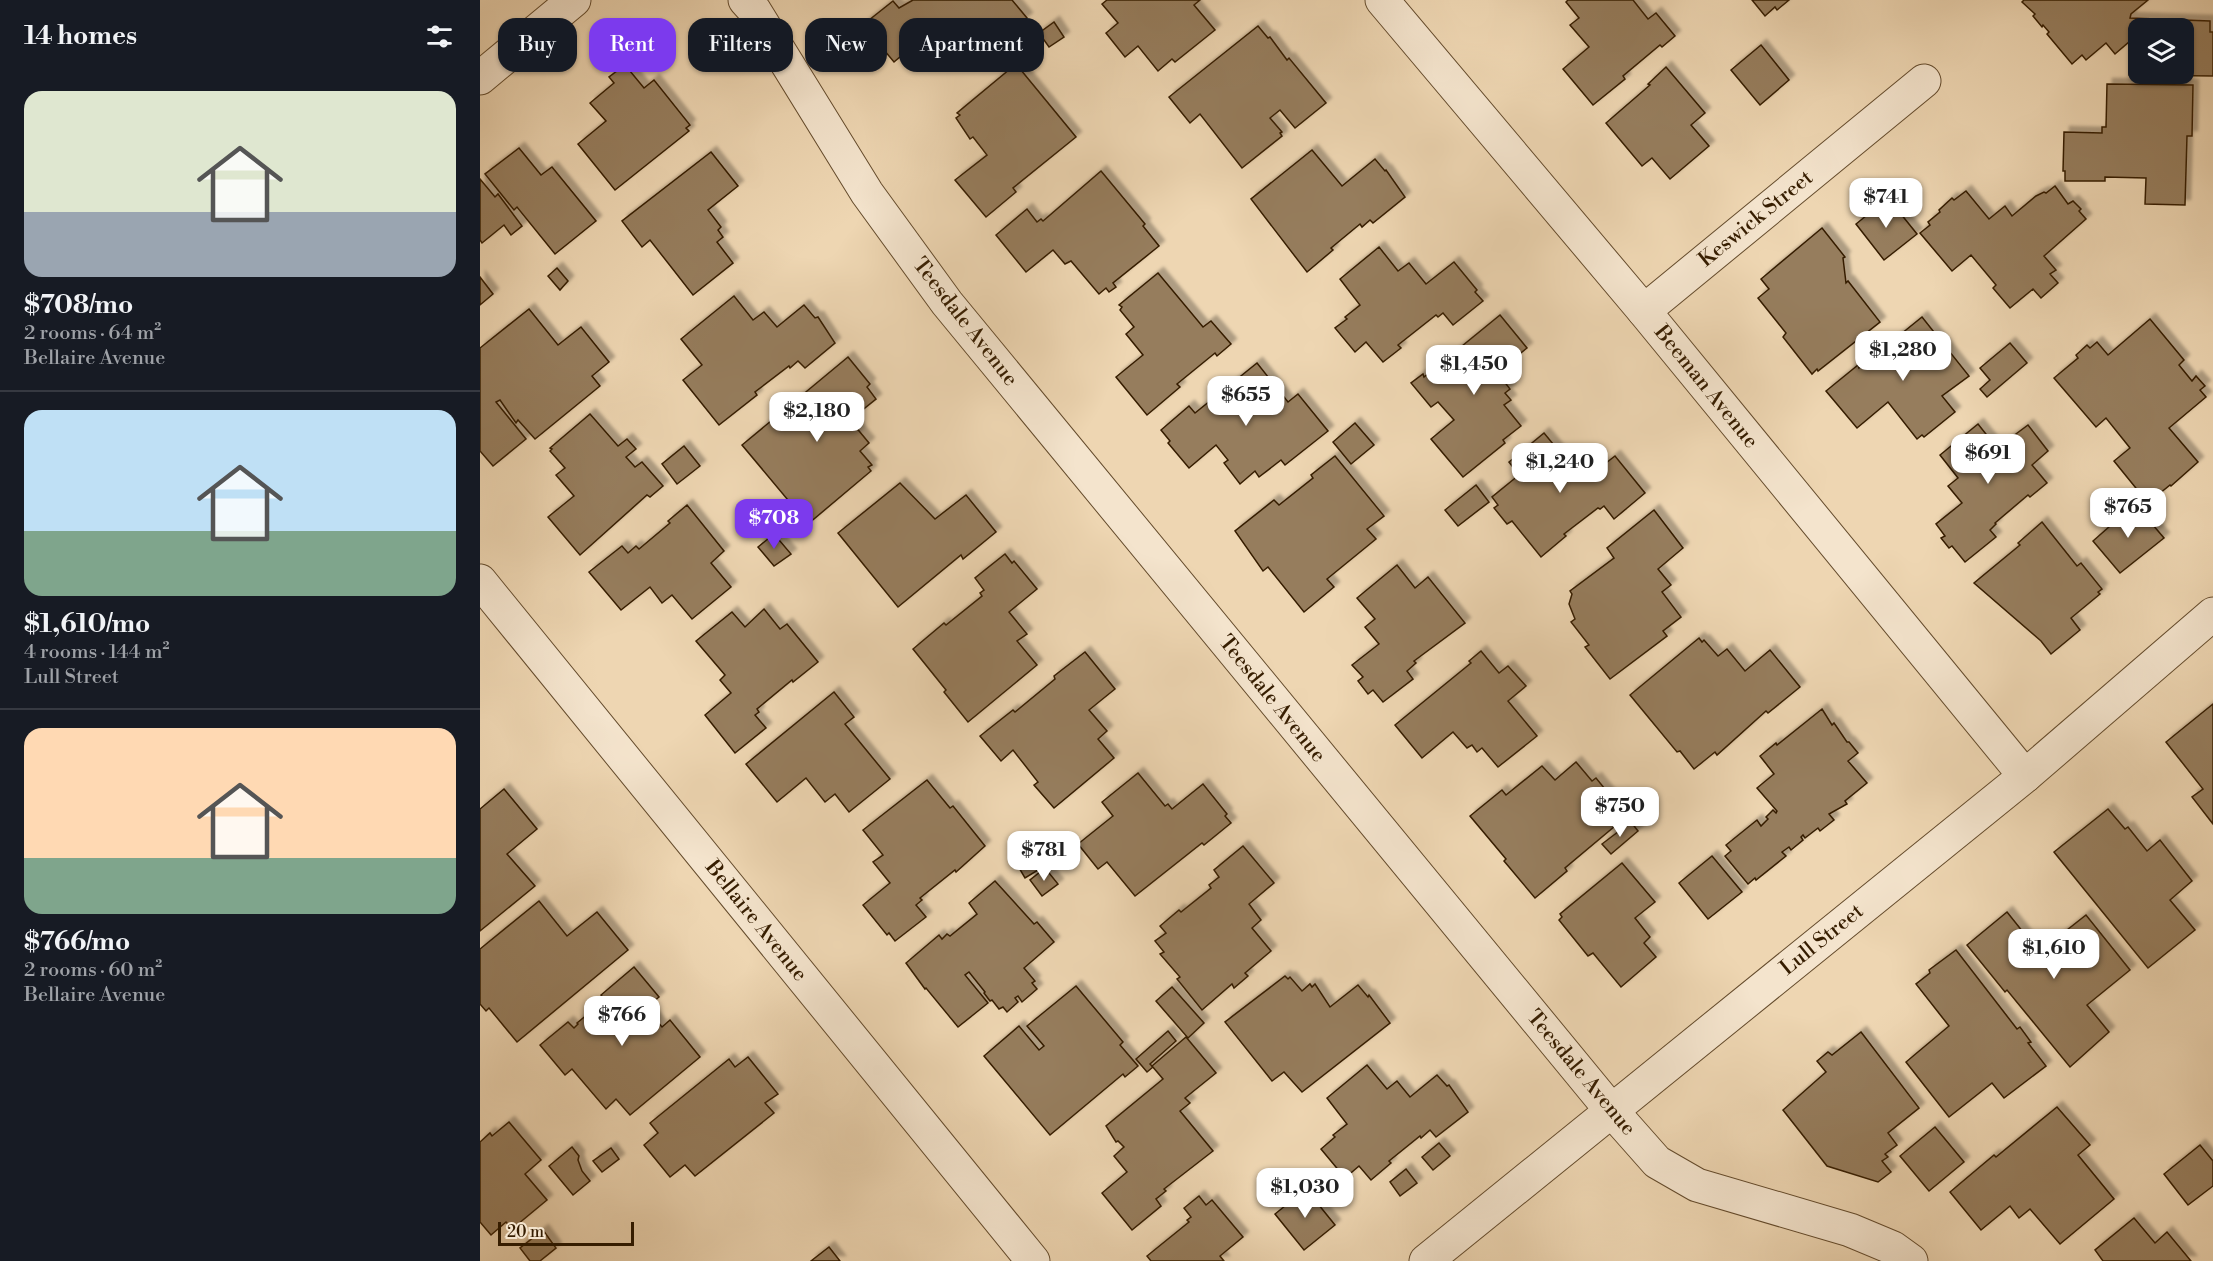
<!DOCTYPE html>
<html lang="en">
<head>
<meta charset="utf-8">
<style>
	:root { --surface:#171b24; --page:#20242c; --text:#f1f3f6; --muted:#9ea1a6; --line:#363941; --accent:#7c3aed }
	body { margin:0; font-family:"Libre Bodoni",serif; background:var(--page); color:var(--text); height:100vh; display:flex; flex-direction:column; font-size:22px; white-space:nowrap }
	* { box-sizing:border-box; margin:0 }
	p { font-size:20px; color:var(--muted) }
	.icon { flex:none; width:33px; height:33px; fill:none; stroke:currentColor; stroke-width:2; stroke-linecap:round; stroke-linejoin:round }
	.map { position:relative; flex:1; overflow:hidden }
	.drawer { display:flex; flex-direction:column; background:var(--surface); width:480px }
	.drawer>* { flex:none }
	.hud { position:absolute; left:18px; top:18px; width:570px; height:54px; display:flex; gap:12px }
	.controls { position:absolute; left:1648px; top:18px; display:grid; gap:12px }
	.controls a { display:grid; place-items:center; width:66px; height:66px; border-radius:12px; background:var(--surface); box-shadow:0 2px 4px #0004; font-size:30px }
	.scale { position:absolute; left:18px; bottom:15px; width:136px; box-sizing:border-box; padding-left:6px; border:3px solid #361d00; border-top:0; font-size:16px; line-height:21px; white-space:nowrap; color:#361d00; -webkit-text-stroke:4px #f4e4cd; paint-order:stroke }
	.price { position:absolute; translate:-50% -51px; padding:0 14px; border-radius:12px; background:#fff; color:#222; font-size:20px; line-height:39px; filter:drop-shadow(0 2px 3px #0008) }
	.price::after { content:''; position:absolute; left:50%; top:36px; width:18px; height:14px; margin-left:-9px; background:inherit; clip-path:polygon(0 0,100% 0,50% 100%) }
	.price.on { background:var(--accent); color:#fff }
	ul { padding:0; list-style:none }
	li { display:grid; align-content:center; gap:12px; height:318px; padding:0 24px }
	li+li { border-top:2px solid var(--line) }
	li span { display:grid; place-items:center; height:186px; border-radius:18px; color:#555 }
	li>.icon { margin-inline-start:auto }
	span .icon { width:108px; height:108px; fill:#fffc; stroke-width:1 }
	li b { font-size:26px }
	h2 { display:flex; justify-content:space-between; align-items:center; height:72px; padding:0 24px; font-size:26px }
	.chip { padding:0 21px; border-radius:18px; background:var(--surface); box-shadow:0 2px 4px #0004; font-size:21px; line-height:54px }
	.chip.on { background:var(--accent); color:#fff }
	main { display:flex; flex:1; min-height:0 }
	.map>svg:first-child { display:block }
</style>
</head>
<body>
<main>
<section class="drawer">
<h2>14 homes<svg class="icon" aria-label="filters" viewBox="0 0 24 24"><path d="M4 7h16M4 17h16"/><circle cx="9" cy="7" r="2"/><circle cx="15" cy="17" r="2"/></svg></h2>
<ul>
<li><span style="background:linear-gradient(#dfe7d0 65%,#9aa5b1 0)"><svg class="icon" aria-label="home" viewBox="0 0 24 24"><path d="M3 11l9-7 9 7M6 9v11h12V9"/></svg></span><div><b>$708/mo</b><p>2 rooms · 64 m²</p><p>Bellaire Avenue</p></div></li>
<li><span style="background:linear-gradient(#bfe0f5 65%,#7fa58c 0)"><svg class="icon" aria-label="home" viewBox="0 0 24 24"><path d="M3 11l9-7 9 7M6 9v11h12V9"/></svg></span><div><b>$1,610/mo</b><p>4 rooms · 144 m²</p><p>Lull Street</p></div></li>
<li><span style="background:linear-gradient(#ffd9b3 70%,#7fa58c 0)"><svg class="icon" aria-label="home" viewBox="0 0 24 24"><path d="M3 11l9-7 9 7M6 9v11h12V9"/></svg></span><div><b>$766/mo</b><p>2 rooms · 60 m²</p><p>Bellaire Avenue</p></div></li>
</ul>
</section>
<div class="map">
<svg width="1733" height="1261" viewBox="0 0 1733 1261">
	<defs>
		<filter id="shadow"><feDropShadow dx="5.5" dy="-5.5" stdDeviation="1.5" flood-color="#0004"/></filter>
	</defs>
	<rect width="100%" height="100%" fill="#eed6b2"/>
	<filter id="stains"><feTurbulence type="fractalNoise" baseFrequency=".00333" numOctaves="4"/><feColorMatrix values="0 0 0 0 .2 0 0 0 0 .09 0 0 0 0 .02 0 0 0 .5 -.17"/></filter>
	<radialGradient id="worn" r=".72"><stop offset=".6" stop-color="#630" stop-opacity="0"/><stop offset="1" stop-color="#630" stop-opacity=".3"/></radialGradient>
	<g fill="#967d5d" stroke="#361d00" stroke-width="1.5" fill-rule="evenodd" filter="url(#shadow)">
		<polygon points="433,0 532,0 547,18 511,47 515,53 508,58 504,53 482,70 479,67 477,69 469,56 466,59 460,52 454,57 440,40 414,62 404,50 401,52 391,40 395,37 384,24 413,1 419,8"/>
		<polygon points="627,0 720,0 714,5 735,30 695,62 692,59 678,71 658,46 645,57 626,33 638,23 622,4"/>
		<polygon points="1088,0 1153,0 1168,19 1176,13 1195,36 1182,47 1180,45 1143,76 1145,79 1113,105 1083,69 1109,47 1090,25 1099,18 1086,2"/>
		<polygon points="1272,0 1309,0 1297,10 1295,7 1285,16"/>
		<path d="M1544 0H1668L1651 14 1650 18 1730 21V32H1733V76L1649 75V42L1635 54 1626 43 1606 60 1602 55 1592 64 1567 34 1569 32 1563 25 1562 27 1553 16 1555 14 1542 2ZM1659 28H1704V74H1659Z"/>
		<polygon points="574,22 584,37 569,47 559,33"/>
		<polygon points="778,26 788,38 790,37 807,60 809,58 846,103 815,128 800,110 790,118 802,132 800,133 802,136 762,168 720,114 710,123 689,97"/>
		<polygon points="1281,45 1309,80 1280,105 1251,70"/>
		<polygon points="536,64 596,137 533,188 536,192 506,217 475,180 507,155 493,137 490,139 476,118 480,115 477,113"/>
		<polygon points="145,65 164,88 174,80 210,125 206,128 209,131 135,190 98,144 126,121 110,103 134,83 129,77"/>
		<polygon points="1186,67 1225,113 1211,125 1229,146 1190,179 1172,158 1162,166 1126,123 1170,85 1168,84"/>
		<polygon points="1627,84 1713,85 1712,136 1707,136 1705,205 1665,204 1666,178 1625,177 1625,181 1585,181 1585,171 1583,171 1584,132 1622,133 1622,127 1626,127"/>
		<polygon points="39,148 61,175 72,167 116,221 75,254 37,207 34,210 5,174"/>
		<polygon points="832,150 862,186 895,159 905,171 906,170 925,197 893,223 890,220 882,227 880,224 851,248 853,250 827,272 771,199"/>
		<polygon points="231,152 258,186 228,210 241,227 238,230 243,237 237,242 253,263 213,295 170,240 162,247 142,221"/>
		<polygon points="621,171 665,224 663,226 679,246 633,283 636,287 629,292 626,288 619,294 591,261 585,264 573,250 546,272 516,235 547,209 557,222 561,219 563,221"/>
		<polygon points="0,179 15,197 18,194 42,226 31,235 24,225 2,243 0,240"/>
		<polygon points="1575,186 1588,204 1593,201 1601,209 1599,211 1606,219 1564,256 1576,270 1570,274 1578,283 1561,298 1553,289 1530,308 1513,288 1516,285 1491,255 1472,271 1440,233 1450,225 1448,222 1460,212 1459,210 1472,198 1474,200 1486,191 1509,219 1525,206 1532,216 1556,196 1564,192 1566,193"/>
		<polygon points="1408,198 1437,234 1404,260 1376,224"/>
		<polygon points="1342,228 1365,257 1363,258 1366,283 1368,281 1400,322 1338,371 1337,369 1332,374 1303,337 1306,333 1278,298 1289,289 1281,279"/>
		<polygon points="899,247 918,271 929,263 946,284 974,262 997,290 995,292 1003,301 973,325 963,313 958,317 956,315 918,345 921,348 903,362 886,342 875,352 855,328 867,319 865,317 880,305 860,279"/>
		<polygon points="77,268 88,281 80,290 68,276"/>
		<polygon points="678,273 723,327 731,321 751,344 737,356 735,353 697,384 700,387 667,415 636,377 663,355 646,334 654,327 640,310 642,307 639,305"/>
		<polygon points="0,277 13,294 0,305"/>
		<polygon points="254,296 273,320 284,312 297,327 324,305 335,318 338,317 355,343 325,368 318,361 310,368 309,366 275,392 277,395 239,425 203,380 222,365 201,339"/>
		<polygon points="49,309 78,345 101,327 129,362 112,376 120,386 55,439 38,420 36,423 20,400 16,402 46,439 13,466 0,451 0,348"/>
		<polygon points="1020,315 1047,348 1017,372 1030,389 1025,393 1031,400 1024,405 1041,426 1023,440 1025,443 983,477 951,439 974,420 958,402 951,407 931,383 943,374 944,377"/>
		<polygon points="1442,317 1489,376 1462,396 1475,412 1444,437 1442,435 1437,439 1408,402 1377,428 1346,391 1378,365 1379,368"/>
		<polygon points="1670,319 1704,360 1699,365 1712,381 1716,376 1725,386 1720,390 1726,397 1689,428 1718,462 1691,486 1690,485 1668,503 1634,461 1650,448 1626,418 1616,427 1574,378 1598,358 1596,355 1607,345 1610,348 1617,342 1628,355"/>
		<polygon points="1530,343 1547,363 1507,397 1500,389 1510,380 1500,368"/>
		<polygon points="368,357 390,384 387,387 396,399 370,420 389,443 380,451 392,465 388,467 391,471 328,524 262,445"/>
		<polygon points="777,363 808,402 818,394 848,431 805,465 801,460 779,477 775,471 760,484 744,463 748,460 736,445 709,468 688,443 690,441 681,430 709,406 715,413"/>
		<polygon points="110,414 138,446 147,439 156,449 146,457 155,467 162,462 183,486 170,497 167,495 100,555 68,517 94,496 76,475 85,468 70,451 72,449 70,448"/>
		<polygon points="875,423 894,445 871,464 853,442"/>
		<polygon points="1498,424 1517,448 1548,425 1568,451 1552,465 1567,483 1550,497 1548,495 1515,523 1516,524 1510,530 1516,537 1485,562 1472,546 1469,548 1461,538 1465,536 1456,524 1482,503 1468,486 1478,478 1460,455"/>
		<polygon points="1064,433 1092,467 1097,463 1108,477 1135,456 1165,493 1134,519 1124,506 1120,509 1118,508 1084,534 1086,536 1061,557 1032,521 1027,524 1014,508 1018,505 1012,497 1039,475 1029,462"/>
		<polygon points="204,446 220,466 197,484 182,464"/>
		<polygon points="855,456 904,516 887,529 896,539 847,579 854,587 824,612 788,567 783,571 755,531 794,500 799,505 833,478 831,475"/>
		<polygon points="420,483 455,519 486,495 516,532 483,559 481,555 418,607 358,533"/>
		<polygon points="996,485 1009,502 978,526 965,510"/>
		<polygon points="1655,504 1684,538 1640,573 1613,541"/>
		<polygon points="207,505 244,551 231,563 251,587 212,619 192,595 182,603 170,587 141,610 109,572 142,546 148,553 156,546 159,549 190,523 188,521"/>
		<polygon points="1174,510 1203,548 1178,569 1191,585 1182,592 1201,617 1183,631 1187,636 1130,679 1105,647 1109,645 1091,622 1095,619 1089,604 1092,594 1090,591 1134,558 1127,548"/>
		<polygon points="1562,522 1597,566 1601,563 1622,589 1618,592 1620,594 1591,618 1600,630 1571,654 1561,641 1494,583 1540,545 1538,543"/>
		<polygon points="294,534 311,554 294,566 278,547"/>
		<polygon points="525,554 532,563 534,561 557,589 529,612 547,634 537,641 557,665 488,722 464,692 466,690 433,649 464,623 466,625 502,596 500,593 504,590 495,578"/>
		<polygon points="917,565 935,588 948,577 985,623 934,661 936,663 927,671 933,679 903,702 893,690 888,694 878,681 883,677 872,665 899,644 885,627 895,619 877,598"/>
		<polygon points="284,609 300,629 307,624 338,662 313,682 312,680 277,709 279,712 275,715 286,728 255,753 225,715 251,693 240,680 245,675 216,641 252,612 265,627"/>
		<polygon points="1219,638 1222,642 1224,640 1238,656 1247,649 1265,671 1290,650 1320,687 1288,713 1286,711 1237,755 1235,752 1214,769 1200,751 1197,752 1150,695"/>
		<polygon points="1001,651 1019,673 1028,666 1046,686 1028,701 1057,736 1018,767 1002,748 997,752 992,745 987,748 973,732 942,758 915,725 991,663 989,661"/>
		<polygon points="605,652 635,689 609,710 627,731 618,739 634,758 574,808 554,785 558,782 533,750 521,761 500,736 533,710 535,712 575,679 574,676"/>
		<polygon points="354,692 374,717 365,724 410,779 369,812 355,794 345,802 326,778 297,802 266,764"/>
		<polygon points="1733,704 1733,824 1712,797 1723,789 1686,742"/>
		<polygon points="1342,709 1352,725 1354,723 1367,742 1369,742 1378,753 1368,761 1387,783 1365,801 1367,804 1349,814 1354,820 1340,831 1338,828 1325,838 1323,835 1321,837 1323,840 1311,850 1309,847 1302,852 1306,856 1276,880 1275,878 1268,884 1245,856 1251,851 1246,845 1277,820 1281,826 1288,819 1286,817 1293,810 1296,813 1297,811 1277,788 1294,774 1280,756 1296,743 1297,745"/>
		<polygon points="1096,762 1112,781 1116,778 1147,816 1085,868 1087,871 1055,898 1024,861 1026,859 990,816 1022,790 1026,795 1062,766 1075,780"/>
		<polygon points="658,773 685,806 688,804 692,809 723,784 747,814 745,816 751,823 724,845 722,843 655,896 627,862 618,869 598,844 633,816 622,802"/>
		<polygon points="447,780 470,808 473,806 505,846 476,872 475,870 440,898 442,900 436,905 446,917 415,941 409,933 407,935 383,905 410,883 393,862 403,855 383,830"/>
		<polygon points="24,789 57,829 27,854 55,886 0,931 0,809"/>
		<polygon points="1628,809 1645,829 1648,827 1667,851 1680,840 1712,881 1690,900 1715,930 1668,968 1574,852"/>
		<polygon points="1151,822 1158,831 1131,854 1122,844"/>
		<polygon points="763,846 794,883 769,904 781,920 772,928 791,951 765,973 768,976 754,988 752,984 722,1010 697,979 700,977 680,954 684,952 675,941 686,933 680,926 699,910 701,912 731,888 729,885 739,877 734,870"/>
		<polygon points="551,850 563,867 545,878 535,861"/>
		<polygon points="1232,856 1262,892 1228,919 1199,883"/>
		<polygon points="1142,863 1175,902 1155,918 1170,937 1164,943 1176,957 1141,987 1113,953 1108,956 1079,920 1082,917 1080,914"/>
		<polygon points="565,868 578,884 562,896 550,880"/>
		<polygon points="515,881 554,924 557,922 574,942 544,968 555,981 552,983 557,989 542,1002 538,996 535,998 538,1002 527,1012 523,1007 519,1009 512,1000 510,1001 504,993 505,992 489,972 485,975 508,1003 478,1027 446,988 445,989 426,963 459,935 462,939 467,934 470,936 497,914 489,903"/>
		<polygon points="59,901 87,936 117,912 148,950 37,1042 9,1008 6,1011 0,1004 0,949"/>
		<polygon points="1527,912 1559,952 1606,915 1650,970 1607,1005 1629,1032 1590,1067 1527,990 1525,992 1487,945"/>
		<polygon points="1476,950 1537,1029 1540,1027 1551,1042 1548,1043 1566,1066 1524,1098 1512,1083 1469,1117 1426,1062 1469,1026 1436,984 1450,973 1449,970"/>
		<polygon points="154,967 179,997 166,1008 182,1027 190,1020 220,1057 150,1115 136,1099 126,1109 92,1069 85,1075 60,1045 88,1022 94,1028 98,1024 97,1023 125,1000 121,995"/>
		<polygon points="805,976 808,979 810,977 822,991 830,984 832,987 835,984 850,1007 878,985 888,997 889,995 910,1023 822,1092 804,1072 792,1081 745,1022"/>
		<polygon points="596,986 643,1042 640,1045 658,1066 645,1077 643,1074 570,1135 504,1056 539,1026 559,1050 564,1046 547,1026"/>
		<polygon points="692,987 724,1023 708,1038 676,1001"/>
		<polygon points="688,1031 696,1041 670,1064 673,1067 667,1072 656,1059"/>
		<polygon points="1381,1032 1439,1108 1408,1133 1417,1145 1405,1154 1408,1157 1402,1161 1411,1172 1398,1182 1347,1166 1303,1110 1346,1072 1337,1061 1348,1052 1352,1055"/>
		<polygon points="706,1037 736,1073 705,1098 710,1103 700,1111 733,1151 684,1189 686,1191 676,1199 681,1206 652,1230 622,1193 647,1172 634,1156 644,1147 638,1141 636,1142 626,1126 683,1079 672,1066"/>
		<polygon points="268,1057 298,1094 285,1103 294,1113 215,1176 205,1165 190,1177 164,1145 178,1133 170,1123 249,1059 255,1067"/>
		<polygon points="887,1065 907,1089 917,1081 930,1097 957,1075 967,1086 969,1085 988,1112 956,1137 950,1130 941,1138 940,1136 909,1161 911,1163 891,1180 879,1166 865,1178 841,1149 855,1137 853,1135 867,1124 847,1098"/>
		<polygon points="1577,1107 1610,1145 1598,1155 1634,1199 1580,1244 1550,1209 1539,1218 1530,1206 1501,1230 1470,1192 1514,1155 1516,1157"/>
		<polygon points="29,1122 61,1160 45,1174 67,1200 32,1229 26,1222 11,1235 0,1222 0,1142 10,1133 12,1136"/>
		<polygon points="1455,1127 1484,1162 1449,1191 1420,1156"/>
		<polygon points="959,1143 970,1156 953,1170 942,1157"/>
		<polygon points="1720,1145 1733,1161 1733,1186 1708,1205 1684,1174"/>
		<polygon points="92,1147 99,1156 98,1160 102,1171 110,1181 93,1195 69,1166"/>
		<polygon points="131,1148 139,1159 122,1172 113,1161"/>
		<polygon points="926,1169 937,1183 920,1196 910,1182"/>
		<polygon points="826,1189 855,1225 824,1250 795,1214"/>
		<polygon points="719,1196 726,1205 732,1200 763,1237 740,1256 744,1261 671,1261 667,1256 709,1222 707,1220 711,1217 704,1208"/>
		<polygon points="1654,1218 1675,1243 1687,1232 1711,1261 1623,1261 1615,1250"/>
		<polygon points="63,1230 76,1248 60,1261 50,1261 40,1248"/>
		<polygon points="349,1247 360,1261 331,1261"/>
	</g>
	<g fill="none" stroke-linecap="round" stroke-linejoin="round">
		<g stroke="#644b2c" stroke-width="35">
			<g id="minor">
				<polyline points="265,0 274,10 387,193 467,303 1131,1110 1177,1162 1217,1185 1370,1230 1413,1248 1431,1261"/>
				<polyline points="902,0 1164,311 1545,776"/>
				<polyline points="0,78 94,0"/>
				<polyline points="1164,311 1444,81"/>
				<polyline points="946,1261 1545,776 1733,614"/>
			</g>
		</g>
		<g stroke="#644b2c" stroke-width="35">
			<polyline id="tertiary" points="0,581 553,1261"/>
		</g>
		<use href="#minor" stroke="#f4e4cd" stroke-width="33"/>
		<use href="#tertiary" stroke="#f4e4cd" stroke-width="33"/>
	</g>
	<g text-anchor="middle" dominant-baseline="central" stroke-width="4.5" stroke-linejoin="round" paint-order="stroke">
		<g font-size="21" fill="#361d00" stroke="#f4e4cd">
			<text transform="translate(1276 219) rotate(-39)">Keswick Street</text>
			<text transform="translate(485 322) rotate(52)">Teesdale Avenue</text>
			<text transform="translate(1226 387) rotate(51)">Beeman Avenue</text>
			<text transform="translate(792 699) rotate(51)">Teesdale Avenue</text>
			<text transform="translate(276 921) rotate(51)">Bellaire Avenue</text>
			<text transform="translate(1342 940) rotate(-39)">Lull Street</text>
			<text transform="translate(1101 1073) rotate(50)">Teesdale Avenue</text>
		</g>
	</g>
	<rect width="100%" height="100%" filter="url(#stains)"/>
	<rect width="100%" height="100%" fill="url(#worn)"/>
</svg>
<div class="controls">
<a><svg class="icon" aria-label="layers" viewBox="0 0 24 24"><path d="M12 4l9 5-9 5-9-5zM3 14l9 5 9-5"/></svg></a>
</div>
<div class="scale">20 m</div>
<b class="price" style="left:1406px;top:229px">$741</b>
<b class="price" style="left:1423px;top:382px">$1,280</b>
<b class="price" style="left:994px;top:396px">$1,450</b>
<b class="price" style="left:766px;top:427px">$655</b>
<b class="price" style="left:337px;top:443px">$2,180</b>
<b class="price" style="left:1508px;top:485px">$691</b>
<b class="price" style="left:1080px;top:494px">$1,240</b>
<b class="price" style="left:1648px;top:539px">$765</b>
<b class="price on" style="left:294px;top:550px">$708</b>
<b class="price" style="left:1140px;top:838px">$750</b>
<b class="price" style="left:564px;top:882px">$781</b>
<b class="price" style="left:1574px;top:980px">$1,610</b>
<b class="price" style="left:142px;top:1047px">$766</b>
<b class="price" style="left:825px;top:1219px">$1,030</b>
<div class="hud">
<a class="chip">Buy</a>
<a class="chip on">Rent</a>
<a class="chip">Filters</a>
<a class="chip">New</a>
<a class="chip">Apartment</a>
</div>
</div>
</main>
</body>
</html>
